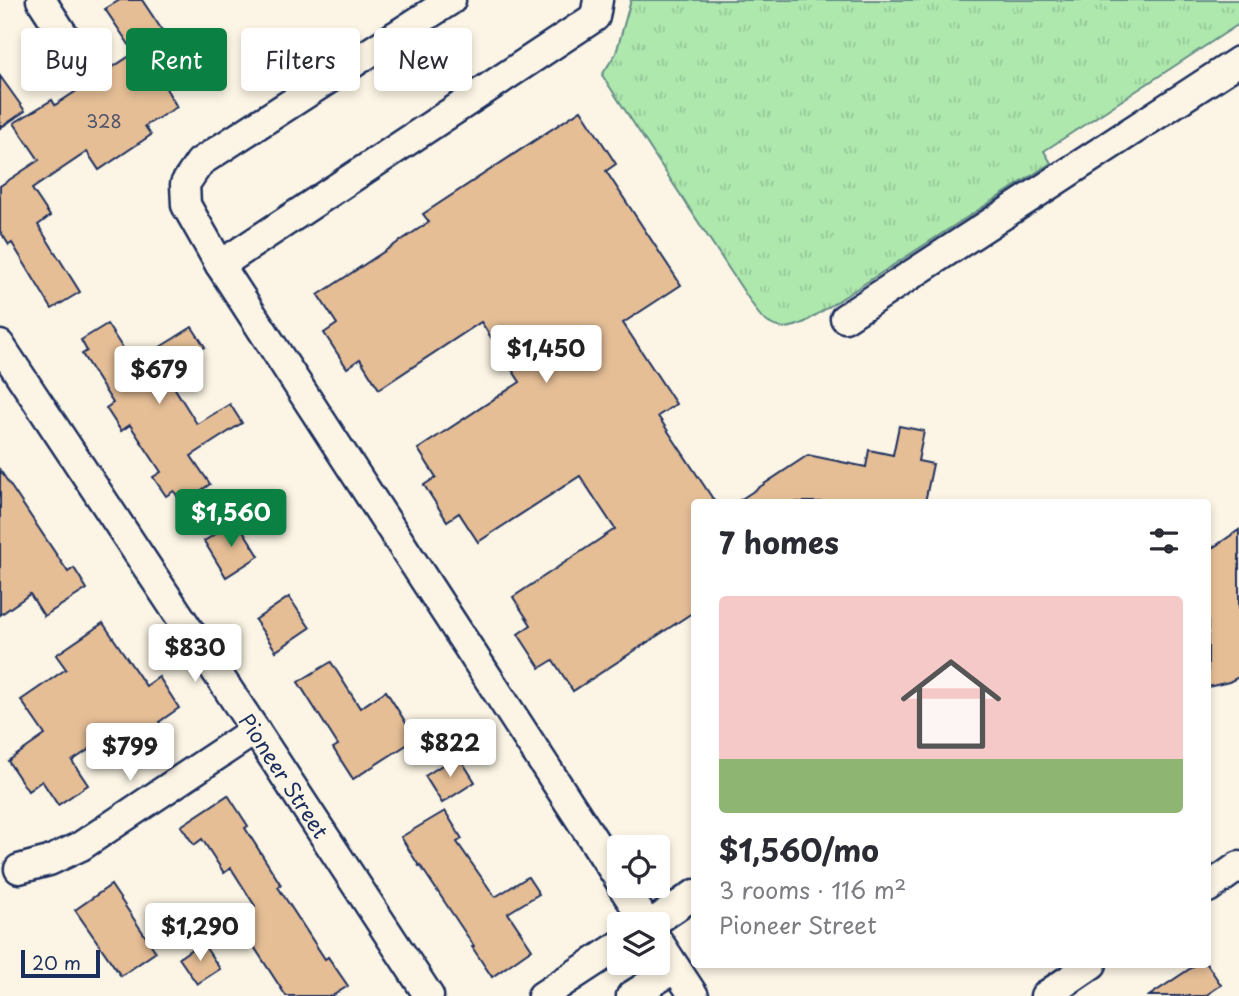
<!DOCTYPE html>
<html lang="en">
<head>
<meta charset="utf-8">
<style>
	:root { --surface:#fff; --page:#f2f2f3; --text:#2b2b33; --muted:#7c7c81; --line:#e1e1e2; --accent:#0b8043 }
	body { margin:0; font-family:"Playpen Sans",sans-serif; background:var(--page); color:var(--text); height:100vh; display:flex; flex-direction:column; font-size:26px; white-space:nowrap }
	* { box-sizing:border-box; margin:0 }
	p { font-size:23px; color:var(--muted) }
	.icon { flex:none; width:38px; height:38px; fill:none; stroke:currentColor; stroke-width:2; stroke-linecap:round; stroke-linejoin:round }
	.map { position:relative; flex:1; overflow:hidden }
	.panel { position:absolute; left:691px; top:499px; width:520px; height:469px; display:flex; flex-direction:column; background:var(--surface); border-radius:7px; box-shadow:0 4px 10px #0003 }
	.panel>* { flex:none }
	.top-card { position:absolute; left:21px; top:28px; width:565px; height:63px; display:flex; gap:14px }
	.buttons { position:absolute; left:607px; top:835px; display:grid; gap:14px }
	.buttons a { display:grid; place-items:center; width:63px; height:63px; border-radius:7px; background:var(--surface); box-shadow:0 4px 10px #0003; font-size:35px }
	.scale { position:absolute; left:21px; bottom:18px; width:79px; box-sizing:border-box; padding-left:7px; border:4px solid #1b2f5e; border-top:0; font-size:19px; line-height:24px; white-space:nowrap; color:#1b2f5e; -webkit-text-stroke:5px #fcf5e5; paint-order:stroke }
	.price { position:absolute; translate:-50% -60px; padding:0 16px; border-radius:7px; background:#fff; color:#222; font-size:23px; line-height:46px; filter:drop-shadow(0 2px 4px #0008) }
	.price::after { content:''; position:absolute; left:50%; top:42px; width:21px; height:16px; margin-left:-10px; background:inherit; clip-path:polygon(0 0,100% 0,50% 100%) }
	.price.selected { background:var(--accent); color:#fff }
	ul { padding:0; list-style:none }
	li { display:grid; align-content:center; gap:14px; height:371px; padding:0 28px }
	li+li { border-top:2px solid var(--line) }
	li span { display:grid; place-items:center; height:217px; border-radius:7px; color:#555 }
	li>.icon { margin-inline-start:auto }
	span .icon { width:126px; height:126px; fill:#fffc; stroke-width:1 }
	li b { font-size:30px }
	h2 { display:flex; justify-content:space-between; align-items:center; height:84px; padding:0 28px; font-size:30px }
	.chip { padding:0 24px; border-radius:7px; background:var(--surface); box-shadow:0 4px 10px #0003; font-size:24px; line-height:63px }
	.chip.selected { background:var(--accent); color:#fff }
	.map>svg:first-child { display:block }
</style>
</head>
<body>
<div class="map">
<svg width="1239" height="996" viewBox="0 0 1239 996">
	<defs>
		<pattern id="grass-tufts" width="24" height="20" patternUnits="userSpaceOnUse" patternTransform="scale(1.75)"><rect width="24" height="20" fill="#aee8ad"/><path d="M3 7l-1-3M5 7V3M7 7l1-3M15 17l-1-3M17 17v-4M19 17l1-3" fill="none" stroke="#95c797"/></pattern>
	</defs>
	<rect width="100%" height="100%" fill="#fcf5e5"/>
	<filter id="ink" filterUnits="userSpaceOnUse"><feTurbulence type="fractalNoise" baseFrequency=".0143" numOctaves="2"/><feDisplacementMap in="SourceGraphic" scale="14" xChannelSelector="R" yChannelSelector="G"/><feConvolveMatrix kernelMatrix="1 2 1 2 8 2 1 2 1" color-interpolation-filters="sRGB"/></filter>
	<g filter="url(#ink)">
		<path fill="url(#grass-tufts)" stroke="#648c86" stroke-width="2" d="M631 0H1239V24L1044 151 1051 163 807 321C788 331 772 331 758 313L602 75 616 53Z"/>
		<g fill="#e5be96" stroke="#1b2f5e" stroke-width="2">
			<polygon points="120,0 142,0 162,30 132,49 105,9"/>
			<polygon points="142,48 177,107 145,126 151,135 99,170 87,152 32,189 50,216 38,225 80,292 52,309 12,243 9,245 0,231 0,186 39,160 14,123 52,100 55,105"/>
			<polygon points="0,76 25,111 0,128"/>
			<polygon points="581,110 616,164 606,171 681,285 623,323 676,404 658,416 715,502 695,502 695,611 573,691 553,660 540,668 518,634 531,625 513,597 615,529 580,476 478,542 459,513 447,521 424,485 436,477 418,449 520,382 481,322 379,389 360,359 347,368 324,333 337,324 318,295 429,222 423,214"/>
			<polygon points="107,324 133,364 192,327 205,347 188,357 198,372 174,387 197,424 230,404 242,423 191,456 210,484 182,504 174,491 166,496 153,477 161,472 130,425 121,431 106,408 113,403 82,354 87,351 81,340"/>
			<polygon points="899,426 924,431 918,461 933,464 925,502 737,502 808,455 866,467 869,450 893,455"/>
			<polygon points="0,470 68,572 74,568 87,589 44,616 30,594 0,615"/>
			<polygon points="237,521 259,556 226,577 204,541"/>
			<polygon points="1239,530 1239,677 1229,682 1208,687 1208,551"/>
			<polygon points="289,597 310,628 276,651 255,620"/>
			<polygon points="103,623 146,686 159,677 179,708 159,722 168,736 136,757 118,730 72,761 88,785 58,805 42,781 28,791 8,761 45,735 21,700 66,669 56,655"/>
			<polygon points="331,662 360,708 386,691 416,739 353,779 333,748 338,745 298,682"/>
			<polygon points="458,755 475,782 442,803 425,776"/>
			<polygon points="228,795 248,826 245,828 281,885 278,887 325,959 328,957 348,986 332,996 286,996 236,919 255,906 231,868 224,873 202,839 194,845 181,826"/>
			<polygon points="445,811 462,839 457,842 495,897 528,877 539,894 508,913 532,949 492,977 472,947 474,946 420,865 419,866 401,837"/>
			<polygon points="111,885 156,952 121,976 75,910"/>
			<polygon points="202,942 220,969 197,984 179,958"/>
			<polygon points="1197,964 1207,964 1221,985 1205,996 1149,996"/>
		</g>
		<g fill="none" stroke-linecap="round" stroke-linejoin="round">
			<g stroke="#1b2f5e" stroke-width="33">
				<g id="minor">
					<polyline points="41,0 76,54"/>
					<polyline points="451,0 200,162 185,184 186,205 220,265 620,881"/>
					<polyline points="220,265 595,17 598,0"/>
					<polyline points="845,318 1239,61"/>
					<path id="s1" d="M0 345 255 730 429 996"/>
					<polyline points="19,869 49,861 81,846 255,730"/>
					<polyline points="622,886 647,924"/>
					<polyline points="1208,888 1239,866"/>
					<polyline points="651,924 695,894"/>
					<polyline points="658,941 694,996"/>
					<polyline points="542,996 620,945"/>
					<polyline points="631,996 675,968"/>
					<polyline points="1045,996 1092,964"/>
				</g>
			</g>
			<use href="#minor" stroke="#fcf5e5" stroke-width="28"/>
		</g>
	</g>
	<g text-anchor="middle" dominant-baseline="central" stroke-width="5" stroke-linejoin="round" paint-order="stroke">
		<g font-size="18" fill="#4e536c">
			<text x="104" y="120">328</text>
		</g>
		<g font-size="21" fill="#1b2f5e" stroke="#fcf5e5">
			<text stroke="none"><textPath href="#s1" startOffset="516">Pioneer Street</textPath></text>
		</g>
	</g>
</svg>
<div class="buttons">
<a><svg class="icon" aria-label="locate" viewBox="0 0 24 24"><circle cx="12" cy="12" r="6"/><path d="M12 2v4M12 18v4M2 12h4M18 12h4"/></svg></a>
<a><svg class="icon" aria-label="layers" viewBox="0 0 24 24"><path d="M12 4l9 5-9 5-9-5zM3 14l9 5 9-5"/></svg></a>
</div>
<div class="scale">20 m</div>
<b class="price" style="left:546px;top:385px">$1,450</b>
<b class="price" style="left:159px;top:406px">$679</b>
<b class="price selected" style="left:231px;top:549px">$1,560</b>
<b class="price" style="left:195px;top:684px">$830</b>
<b class="price" style="left:450px;top:779px">$822</b>
<b class="price" style="left:130px;top:783px">$799</b>
<b class="price" style="left:200px;top:963px">$1,290</b>
<div class="top-card">
<a class="chip">Buy</a>
<a class="chip selected">Rent</a>
<a class="chip">Filters</a>
<a class="chip">New</a>
</div>
<section class="panel">
<h2>7 homes<svg class="icon" aria-label="filters" viewBox="0 0 24 24"><path d="M4 7h16M4 17h16"/><circle cx="9" cy="7" r="2"/><circle cx="15" cy="17" r="2"/></svg></h2>
<ul>
<li><span style="background:linear-gradient(#f6c9c9 75%,#8fb573 0)"><svg class="icon" aria-label="home" viewBox="0 0 24 24"><path d="M3 11l9-7 9 7M6 9v11h12V9"/></svg></span><div><b>$1,560/mo</b><p>3 rooms · 116 m²</p><p>Pioneer Street</p></div></li>
</ul>
</section>
</div>
</body>
</html>
